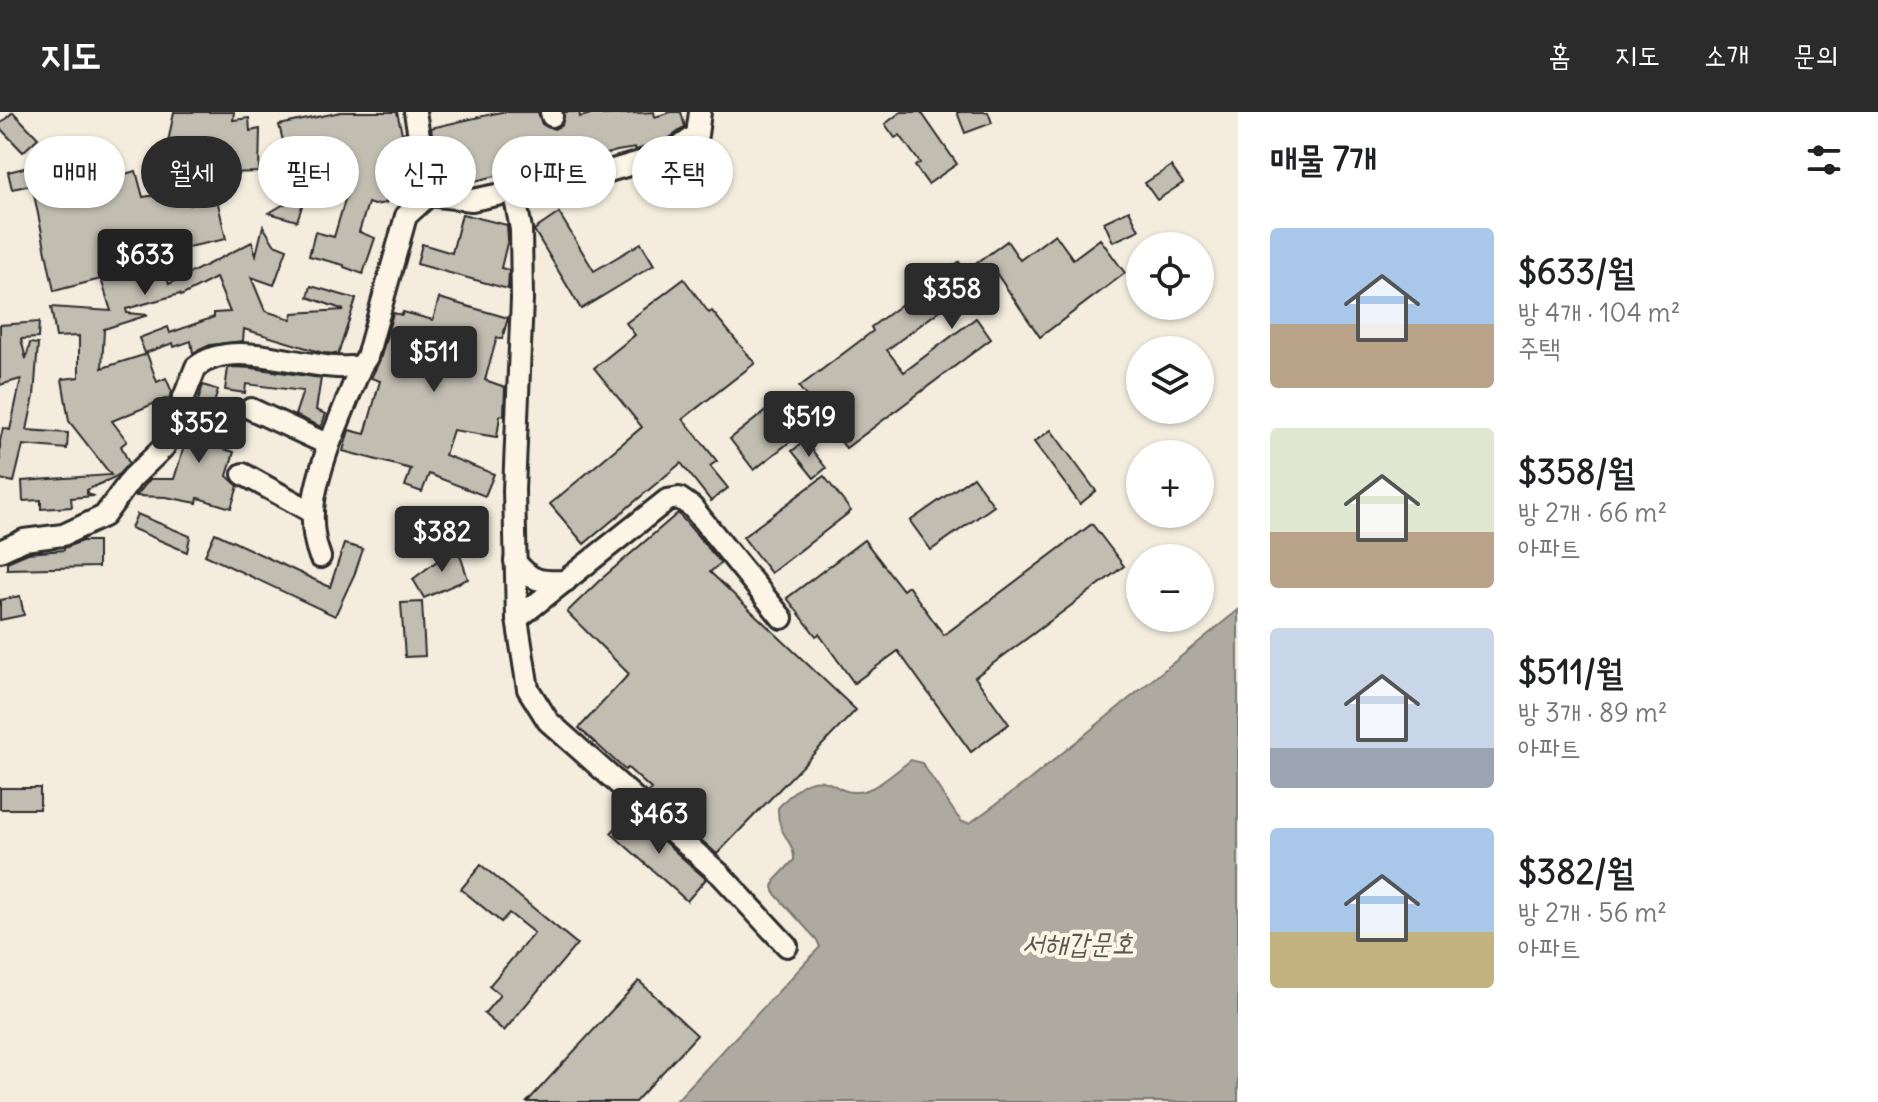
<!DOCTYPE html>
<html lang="ko">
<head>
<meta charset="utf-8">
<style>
	:root { --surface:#fff; --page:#f2f2f2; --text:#202124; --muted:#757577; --accent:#2b2b2b }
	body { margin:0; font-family:Delius,"Poor Story",sans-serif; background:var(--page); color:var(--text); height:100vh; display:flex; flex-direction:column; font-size:30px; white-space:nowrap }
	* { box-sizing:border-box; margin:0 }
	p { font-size:26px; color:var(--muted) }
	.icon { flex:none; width:44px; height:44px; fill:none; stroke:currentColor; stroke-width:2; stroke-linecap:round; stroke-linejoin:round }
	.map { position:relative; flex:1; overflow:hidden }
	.sheet { display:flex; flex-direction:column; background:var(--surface); width:640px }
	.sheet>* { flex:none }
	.guide { position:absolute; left:24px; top:24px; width:760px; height:72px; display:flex; gap:16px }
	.controls { position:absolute; left:1126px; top:120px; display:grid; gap:16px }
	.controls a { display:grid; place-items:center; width:88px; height:88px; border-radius:50%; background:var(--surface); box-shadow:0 2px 6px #0004; font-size:40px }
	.price { position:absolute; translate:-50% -68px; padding:0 18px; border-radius:8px; background:var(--accent); color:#fff; font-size:26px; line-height:52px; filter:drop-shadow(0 2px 4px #0008) }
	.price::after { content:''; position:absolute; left:50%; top:48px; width:24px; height:18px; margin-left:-12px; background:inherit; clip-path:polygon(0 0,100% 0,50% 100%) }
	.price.selected { background:#222; color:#fff }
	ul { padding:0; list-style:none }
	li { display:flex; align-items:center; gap:24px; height:200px; padding:0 32px }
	li span { display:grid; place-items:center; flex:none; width:224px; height:160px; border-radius:8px; color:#555 }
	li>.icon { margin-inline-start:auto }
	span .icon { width:96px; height:96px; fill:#fffc; stroke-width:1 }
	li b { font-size:34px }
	h2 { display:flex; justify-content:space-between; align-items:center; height:96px; padding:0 32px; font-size:34px }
	.chip { padding:0 28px; border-radius:36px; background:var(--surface); box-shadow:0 2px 6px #0004; font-size:28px; line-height:72px }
	.chip.selected { background:var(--accent); color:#fff }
	header { display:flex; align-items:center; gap:48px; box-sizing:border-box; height:112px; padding:0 40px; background:var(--accent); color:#fff }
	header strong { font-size:38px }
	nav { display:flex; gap:44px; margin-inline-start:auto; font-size:28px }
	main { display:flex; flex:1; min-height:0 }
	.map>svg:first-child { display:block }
</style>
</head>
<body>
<header>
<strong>지도</strong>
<nav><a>홈</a><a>지도</a><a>소개</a><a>문의</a></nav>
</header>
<main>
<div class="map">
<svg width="1238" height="990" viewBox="0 0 1238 990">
	<rect width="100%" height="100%" fill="#f4edde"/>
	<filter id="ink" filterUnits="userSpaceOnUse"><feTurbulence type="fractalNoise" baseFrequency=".0125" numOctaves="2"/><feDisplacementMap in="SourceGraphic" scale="16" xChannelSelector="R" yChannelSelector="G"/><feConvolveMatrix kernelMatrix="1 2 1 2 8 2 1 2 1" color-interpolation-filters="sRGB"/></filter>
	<g filter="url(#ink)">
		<path fill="#afaaa0" stroke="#7a7771" stroke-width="2" d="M1238 498V990H675L820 835 817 828 775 782 773 775 775 768 794 748C795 729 777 724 778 696 790 683 806 663 826 670 837 673 843 681 856 680 875 680 896 659 911 648L922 651 957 704 962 710 970 711 1028 669Z"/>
		<g fill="#c2bdb1" stroke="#2b2b2b" stroke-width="2">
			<polygon points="13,0 38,26 23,40 0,16 0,12"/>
			<polygon points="174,0 234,0 233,8 249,6 250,19 260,17 259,60 226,61 196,56 198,42 167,35"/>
			<polygon points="341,0 397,0 402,21 405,20 413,64 393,68 386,91 374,93 368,91 359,120 375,126 363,162 344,155 344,153 309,144 315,120 334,125 347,81 318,73 333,64 332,62 309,68 319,33 292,39 289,27 283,29 279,13"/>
			<polygon points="501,0 538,0 542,12 554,17 562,13 564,0 579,0 580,5 599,0 603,3 654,0 655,5 671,0 681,0 685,15 665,29 636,38 635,36 617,39 569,52 569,55 540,61 538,54 458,73 451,72 442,37 435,39 431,16"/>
			<polygon points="901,0 921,0 957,52 928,72 915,54 920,51 900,23 895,26 885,12"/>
			<polygon points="957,0 988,0 992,11 965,21"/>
			<polygon points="89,40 97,69 136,59 143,85 188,78 190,93 217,87 226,127 160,141 169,172 252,130 256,143 263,114 274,132 287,137 274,173 251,165 265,199 291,207 293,201 344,198 308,185 311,174 356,187 338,242 323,241 244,217 243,229 210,233 193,241 191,229 174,235 173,231 145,241 139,226 168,215 170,221 214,205 214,201 230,200 216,166 181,184 180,182 126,197 127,201 148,203 104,217 102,256 147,242 157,270 166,266 172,280 170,285 112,309 127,329 121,334 129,351 117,364 87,378 87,382 94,384 71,386 72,395 41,397 41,388 23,389 22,369 111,363 69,309 62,267 79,265 79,224 56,225 51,195 111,199 101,167 54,179 32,73 12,77 8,60"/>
			<polygon points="682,49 686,62 647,74 644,62"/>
			<polygon points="1171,54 1183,71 1157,88 1145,71"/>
			<polygon points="307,79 297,109 269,101"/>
			<polygon points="1129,98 1139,118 1113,130 1104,110"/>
			<polygon points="559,101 594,159 641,131 654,153 581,197 534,118"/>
			<polygon points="462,102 507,113 508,127 501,156 509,158 508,177 417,152 422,132 452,141"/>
			<polygon points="1055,122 1073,147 1100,127 1125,161 1040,225 994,158 887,238 904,260 976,206 991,227 846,336 799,275 873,219 871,215 959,150 966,159 1007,129 1020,148"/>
			<polygon points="684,167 709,201 712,199 755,251 683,307 717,349 710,354 728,376 711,389 681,351 584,432 550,392 642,315 594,256 635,223 626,211"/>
			<polygon points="439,186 508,206 502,227 497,225 485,268 505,275 504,303 500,304 497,325 453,318 445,343 494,362 485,384 429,362 422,380 405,374 411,357 343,339 349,318 365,322 380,269 371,266 380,248 393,201 402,203 403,200 433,208"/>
			<polygon points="39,210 38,226 21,227 26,247 30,231 38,232 34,284 27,318 68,321 67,337 23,333 14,370 0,367 0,329 3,316 10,318 21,267 0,273 0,213"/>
			<polygon points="233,255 252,256 321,266 316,298 326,302 321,315 295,303 303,279 246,272 245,281 225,278 228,256"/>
			<polygon points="203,273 218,278 202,331 234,340 227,364 238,374 231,396 198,386 197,391 166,385 136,384 150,367 174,367"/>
			<polygon points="772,294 796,325 754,358 730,327"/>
			<polygon points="1051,318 1096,379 1080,392 1034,330"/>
			<polygon points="805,329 826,356 814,366 792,339"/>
			<polygon points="824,364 851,399 771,461 743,425"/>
			<polygon points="973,365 994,394 931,438 910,409"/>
			<polygon points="678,401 721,451 710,460 856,598 717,742 648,681 651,677 628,656 625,658 579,616 629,562 567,500 599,469"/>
			<polygon points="137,402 190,424 187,440 131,416"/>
			<polygon points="1092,412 1124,454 975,565 1009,612 971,640 898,539 854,571 819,522 816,524 787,486 864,428 903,478 908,474 944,523"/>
			<polygon points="215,421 330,475 344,432 363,437 355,461 335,504 205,443"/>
			<polygon points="82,429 98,429 98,455 7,457 7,450 28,441 64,438 64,436"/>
			<polygon points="457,434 468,467 424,486 413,467"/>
			<polygon points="20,484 24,503 0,508 0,488"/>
			<polygon points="422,490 425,544 405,545 401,491"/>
			<rect x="0" y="676" width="40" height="21"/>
			<polygon points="631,700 706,767 687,789 611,721"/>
			<polygon points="481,753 577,832 504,919 484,902 500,883 489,874 534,821 509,801 501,810 461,777"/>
			<polygon points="639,869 697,923 635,990 527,990"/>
		</g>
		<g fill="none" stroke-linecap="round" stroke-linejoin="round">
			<g stroke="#2b2b2b" stroke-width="26">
				<g id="minor">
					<polyline points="551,0 552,4"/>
					<polyline points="514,81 521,117 522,187 514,378 517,507 528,577 548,609 721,763 787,834"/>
					<polyline points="429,83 472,88 595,63 671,41 697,23 700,0"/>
					<polyline points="251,297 329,333 361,254"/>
					<polyline points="243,362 312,400"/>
					<path d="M0 439 24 428 63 423 104 404 132 366 164 335 196 255C237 222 311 263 361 254L367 245 406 104 429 83 415 0"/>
					<path d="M320 445C305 406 316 371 329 333"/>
					<path d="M515 449C531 470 541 470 566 469"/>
					<polyline points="517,507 667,388 679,386 692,395 782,506"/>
				</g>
			</g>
			<use href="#minor" stroke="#fcf5e5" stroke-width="20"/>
		</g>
	</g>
	<g text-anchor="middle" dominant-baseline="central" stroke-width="8" stroke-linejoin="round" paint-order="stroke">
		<g font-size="28" font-style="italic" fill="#595754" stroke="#fcf5e5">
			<text x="1078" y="831">서해갑문호</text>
		</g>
	</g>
</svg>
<div class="controls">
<a><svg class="icon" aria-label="locate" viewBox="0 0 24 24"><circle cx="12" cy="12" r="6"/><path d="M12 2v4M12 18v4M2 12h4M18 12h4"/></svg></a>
<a><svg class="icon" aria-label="layers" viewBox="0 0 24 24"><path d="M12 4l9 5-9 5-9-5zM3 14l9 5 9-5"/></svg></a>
<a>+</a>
<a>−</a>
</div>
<b class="price selected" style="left:145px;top:185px">$633</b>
<b class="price" style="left:952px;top:219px">$358</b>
<b class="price" style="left:434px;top:282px">$511</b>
<b class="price" style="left:809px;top:347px">$519</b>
<b class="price" style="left:199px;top:353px">$352</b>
<b class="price" style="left:442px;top:462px">$382</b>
<b class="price" style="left:659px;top:744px">$463</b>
<div class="guide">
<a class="chip">매매</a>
<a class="chip selected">월세</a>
<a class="chip">필터</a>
<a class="chip">신규</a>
<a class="chip">아파트</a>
<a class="chip">주택</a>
</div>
</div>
<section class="sheet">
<h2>매물 7개<svg class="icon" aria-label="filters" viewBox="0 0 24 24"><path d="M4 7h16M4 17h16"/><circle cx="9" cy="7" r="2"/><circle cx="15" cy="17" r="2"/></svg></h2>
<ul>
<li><span style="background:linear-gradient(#a9c7e8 60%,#b9a48a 0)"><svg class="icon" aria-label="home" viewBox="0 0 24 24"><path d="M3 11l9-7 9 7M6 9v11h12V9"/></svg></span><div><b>$633/월</b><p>방 4개 · 104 m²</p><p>주택</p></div></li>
<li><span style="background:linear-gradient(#dfe7d0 65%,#b9a48a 0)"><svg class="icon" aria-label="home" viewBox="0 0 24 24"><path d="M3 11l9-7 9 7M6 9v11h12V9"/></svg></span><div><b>$358/월</b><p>방 2개 · 66 m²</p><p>아파트</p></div></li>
<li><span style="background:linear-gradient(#c9d6e8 75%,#9aa5b1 0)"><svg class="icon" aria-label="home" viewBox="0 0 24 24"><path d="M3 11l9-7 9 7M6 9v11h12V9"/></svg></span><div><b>$511/월</b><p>방 3개 · 89 m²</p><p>아파트</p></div></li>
<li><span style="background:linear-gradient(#a9c7e8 65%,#c2b280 0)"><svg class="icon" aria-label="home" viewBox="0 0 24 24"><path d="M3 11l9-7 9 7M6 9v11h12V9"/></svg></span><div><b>$382/월</b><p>방 2개 · 56 m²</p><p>아파트</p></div></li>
</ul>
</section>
</main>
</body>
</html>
